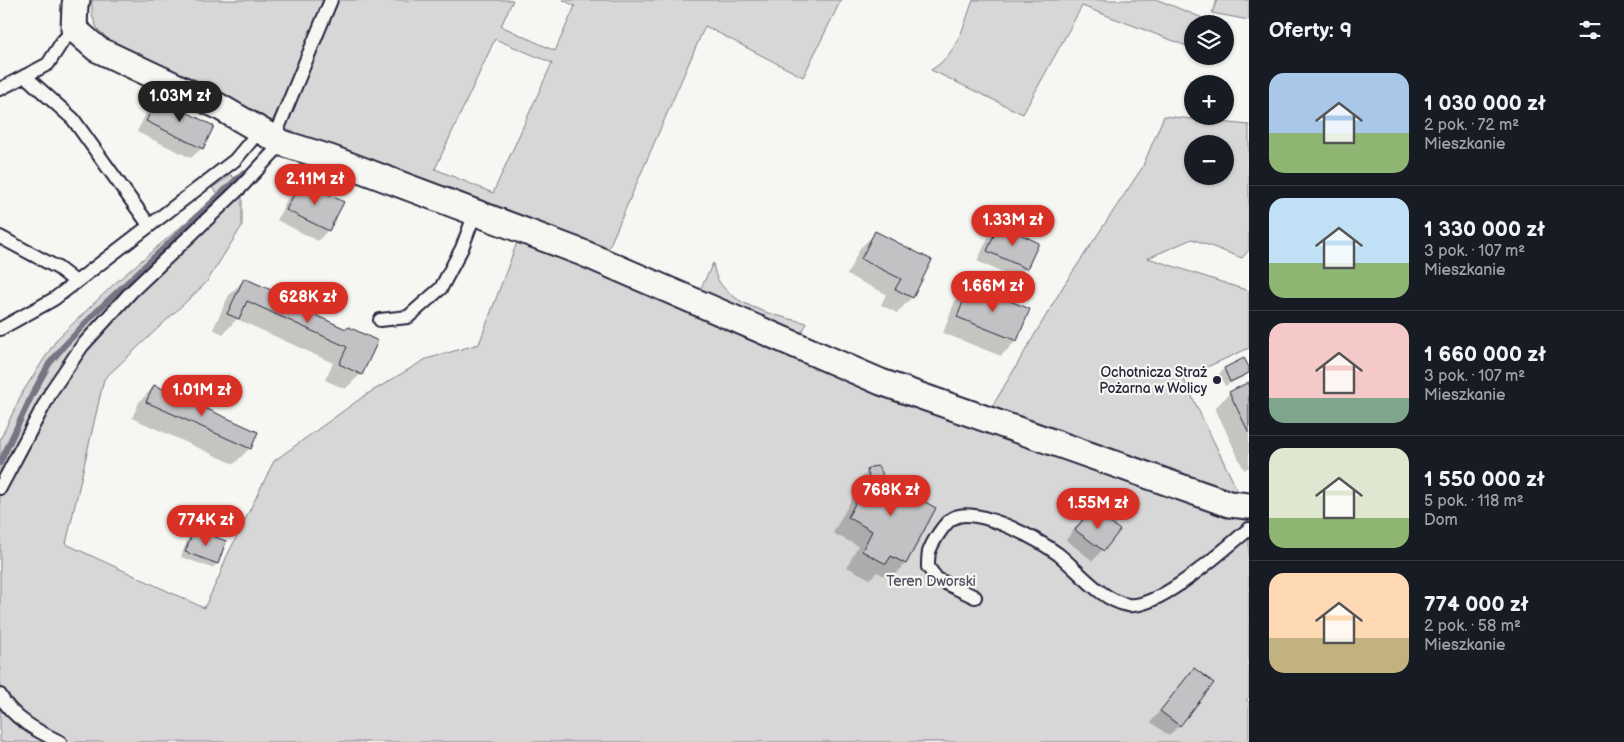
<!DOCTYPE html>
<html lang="pl">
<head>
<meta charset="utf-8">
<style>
	:root { --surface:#171b24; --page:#242831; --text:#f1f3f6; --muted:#9ea1a6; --line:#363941; --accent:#d93025 }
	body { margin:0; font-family:"Balsamiq Sans",sans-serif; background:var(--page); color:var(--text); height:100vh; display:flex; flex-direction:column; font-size:19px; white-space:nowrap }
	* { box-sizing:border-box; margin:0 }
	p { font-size:16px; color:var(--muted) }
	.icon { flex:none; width:28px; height:28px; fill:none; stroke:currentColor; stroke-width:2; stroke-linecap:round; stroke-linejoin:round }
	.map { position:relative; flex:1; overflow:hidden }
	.side { display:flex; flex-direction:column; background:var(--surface); width:375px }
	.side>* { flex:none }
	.tools { position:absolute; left:1184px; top:15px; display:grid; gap:10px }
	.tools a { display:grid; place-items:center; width:50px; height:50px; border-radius:50%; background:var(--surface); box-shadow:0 1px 4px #0004; font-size:25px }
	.price { position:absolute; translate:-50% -42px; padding:0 11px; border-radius:18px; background:var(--accent); color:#fff; font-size:16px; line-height:32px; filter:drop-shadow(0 1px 2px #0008) }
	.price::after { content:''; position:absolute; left:50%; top:30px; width:15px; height:11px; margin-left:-8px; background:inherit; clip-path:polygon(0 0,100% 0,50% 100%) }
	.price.current { background:#222; color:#fff }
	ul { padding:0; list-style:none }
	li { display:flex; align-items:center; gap:15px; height:125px; padding:0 20px }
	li+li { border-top:1px solid var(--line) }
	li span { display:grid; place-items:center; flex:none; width:140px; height:100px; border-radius:15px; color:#555 }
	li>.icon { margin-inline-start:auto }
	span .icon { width:60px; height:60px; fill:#fffc; stroke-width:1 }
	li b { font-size:21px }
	h2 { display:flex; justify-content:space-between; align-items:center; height:60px; padding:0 20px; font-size:21px }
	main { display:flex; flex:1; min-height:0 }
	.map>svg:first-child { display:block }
</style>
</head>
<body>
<main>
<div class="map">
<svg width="1249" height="742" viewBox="0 0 1249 742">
	<rect width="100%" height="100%" fill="#f6f6f2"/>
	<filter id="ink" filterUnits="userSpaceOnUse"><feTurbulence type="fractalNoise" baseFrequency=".02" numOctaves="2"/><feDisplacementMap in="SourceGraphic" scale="10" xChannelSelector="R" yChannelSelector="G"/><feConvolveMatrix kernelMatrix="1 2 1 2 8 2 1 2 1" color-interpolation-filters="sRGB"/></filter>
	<g filter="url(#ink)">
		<g fill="#d7d7d7" stroke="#7c7c89" fill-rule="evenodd">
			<polygon points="92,0 325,0 270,127 135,58 110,41 97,28 92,16"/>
			<path d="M336 0H513L501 26 555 51 575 6 563 0H841L803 77 705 26 606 254 283 132ZM495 39 552 63 493 193 435 169Z"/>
			<path d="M973 0H1158L1210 21 1208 24H1192V48L1082 6 1023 114 931 70C957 54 963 28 973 0Z"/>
			<polygon points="1217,0 1249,0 1249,20 1212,13"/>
			<path d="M1164 116 1249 125V250L1242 258 1192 239 1148 258 1249 291V348L1183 378 1242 500 989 412 1064 285 1142 168ZM1192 144H1225V176H1192Z"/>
			<polygon points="231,175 242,186 242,226 206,283 104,379 66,544 204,608 219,577 226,558 274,461 364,396 426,359 479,344 519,237 1229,516 1249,521 1249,697 1246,700 1249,702 1249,742 72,742 63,737 63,742 0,742 0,440 22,393 57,339 114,284 219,194 212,188"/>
			<path d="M713 263C714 268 715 274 717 278 732 307 778 316 807 323L800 336 699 292Z"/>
		</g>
		<g fill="#0003">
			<polygon points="158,99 202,148 191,158 137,132 148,109"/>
			<polygon points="301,182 328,230 318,241 277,220 290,193"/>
			<polygon points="999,226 1026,268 1016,279 977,261 989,236"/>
			<polygon points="876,233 912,297 897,313 881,305 886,294 847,275 860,248"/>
			<polygon points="244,280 267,295 346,331 361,374 345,389 325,380 333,363 237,319 223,334 213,329 229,295"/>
			<polygon points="971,286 1016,341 1001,356 943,333 955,301"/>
			<polygon points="1244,359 1249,372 1245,376 1225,386 1219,374 1224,369"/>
			<polygon points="1249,384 1249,467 1244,470 1215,408 1230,393"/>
			<polygon points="154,387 250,448 234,464 132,418 139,402"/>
			<polygon points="871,468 880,477 897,486 900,482 917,499 935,508 905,564 890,579 877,572 870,579 847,567 858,546 833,533 855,493 852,487"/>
			<polygon points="1091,510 1118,530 1093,561 1066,540 1081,520"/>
			<polygon points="194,530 217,564 212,568 181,557 189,535"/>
			<polygon points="1194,669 1179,725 1169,736 1151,722 1184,680"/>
		</g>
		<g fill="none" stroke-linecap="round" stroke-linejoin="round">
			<polyline stroke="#757583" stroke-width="6" points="0,463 32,395 49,364 63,347 97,311 243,173"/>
		</g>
		<g fill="#c2c2c4" stroke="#22223b">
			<polygon points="158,98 214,126 203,149 146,121"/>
			<polygon points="301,181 344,202 329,231 286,210"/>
			<polygon points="999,224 1039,243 1027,269 987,251"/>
			<polygon points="875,231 932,260 913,298 895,289 901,279 861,259"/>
			<polygon points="244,278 271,290 269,294 346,329 349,327 378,341 362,375 339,364 347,347 247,301 239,319 227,314"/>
			<polygon points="970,285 1030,309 1017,341 957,317"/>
			<polygon points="1244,358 1249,367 1249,373 1230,382 1224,368"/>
			<polygon points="1249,382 1249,433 1229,392"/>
			<polygon points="154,385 258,432 251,449 146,402"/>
			<polygon points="878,466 882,472 882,476 898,485 900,481 921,492 918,498 936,508 906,564 891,556 886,564 862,551 872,531 848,517 869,477 867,470 871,467"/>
			<polygon points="1091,509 1120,530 1104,551 1075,530"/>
			<polygon points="194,529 226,541 218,564 185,552"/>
			<polygon points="1194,668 1214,683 1180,726 1160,711"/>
		</g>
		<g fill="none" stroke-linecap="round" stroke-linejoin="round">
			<g stroke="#22223b" stroke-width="16">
				<g id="service">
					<polyline points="25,76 73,119 149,225"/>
					<polyline points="0,89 48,64 62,42 74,29"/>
					<polyline points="274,138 331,0"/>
					<polyline points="0,237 58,268 76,282"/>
					<polyline points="380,320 408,317 441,288 462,248 475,213"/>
					<polyline points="0,329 54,299 235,160 260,130"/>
					<polyline points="0,488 52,390 82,346 131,292 242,186 282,143"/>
					<path d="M975 597 937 579 928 567C928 563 928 557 929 552 932 543 944 523 953 518 976 505 1039 540 1058 554 1078 570 1102 601 1128 605 1160 609 1224 549 1249 529"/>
					<path d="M0 695C12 718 37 731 60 742"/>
				</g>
			</g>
			<g stroke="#22223b" stroke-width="29">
				<polyline id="minor" points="77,0 75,4 74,29 97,49 218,106 282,143 330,158 583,253 881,382 1229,504 1249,506"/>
			</g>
			<use href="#service" stroke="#f6f6f2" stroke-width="12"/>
			<use href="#minor" stroke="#f6f6f2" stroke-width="25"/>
		</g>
	</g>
	<circle fill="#22223b" stroke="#f6f6f2" stroke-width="2" cx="1217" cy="380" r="5"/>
	<g text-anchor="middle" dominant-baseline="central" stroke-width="4.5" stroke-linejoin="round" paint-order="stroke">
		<g font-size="14" fill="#22223b" stroke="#f6f6f2" text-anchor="end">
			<text x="1207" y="372">Ochotnicza Straż<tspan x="1207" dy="16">Pożarna w Wolicy</tspan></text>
		</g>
		<g font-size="14" fill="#4f4f62" stroke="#f6f6f2">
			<text x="931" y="581">Teren Dworski</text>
		</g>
	</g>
</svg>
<div class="tools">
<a><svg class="icon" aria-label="layers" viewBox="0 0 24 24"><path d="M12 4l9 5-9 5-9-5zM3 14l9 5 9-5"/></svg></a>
<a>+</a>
<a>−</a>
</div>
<b class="price current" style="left:180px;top:123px">1.03M zł</b>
<b class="price" style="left:315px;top:206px">2.11M zł</b>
<b class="price" style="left:1013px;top:247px">1.33M zł</b>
<b class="price" style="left:993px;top:313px">1.66M zł</b>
<b class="price" style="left:308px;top:324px">628K zł</b>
<b class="price" style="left:202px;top:417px">1.01M zł</b>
<b class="price" style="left:891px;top:517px">768K zł</b>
<b class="price" style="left:1098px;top:530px">1.55M zł</b>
<b class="price" style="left:206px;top:547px">774K zł</b>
</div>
<section class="side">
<h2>Oferty: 9<svg class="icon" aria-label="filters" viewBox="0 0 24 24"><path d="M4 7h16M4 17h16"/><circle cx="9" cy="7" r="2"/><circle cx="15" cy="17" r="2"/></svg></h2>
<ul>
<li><span style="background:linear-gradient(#a9c7e8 60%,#8fb573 0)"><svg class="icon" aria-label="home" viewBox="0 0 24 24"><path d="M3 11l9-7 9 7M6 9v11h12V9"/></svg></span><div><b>1 030 000 zł</b><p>2 pok. · 72 m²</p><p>Mieszkanie</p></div></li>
<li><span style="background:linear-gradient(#bfe0f5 65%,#8fb573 0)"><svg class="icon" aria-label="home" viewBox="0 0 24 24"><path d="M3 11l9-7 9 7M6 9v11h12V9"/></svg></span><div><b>1 330 000 zł</b><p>3 pok. · 107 m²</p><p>Mieszkanie</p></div></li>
<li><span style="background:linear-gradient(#f6c9c9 75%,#7fa58c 0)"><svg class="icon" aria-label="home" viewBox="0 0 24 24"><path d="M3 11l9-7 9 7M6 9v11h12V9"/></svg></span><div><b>1 660 000 zł</b><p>3 pok. · 107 m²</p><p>Mieszkanie</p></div></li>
<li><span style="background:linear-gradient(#dfe7d0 70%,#8fb573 0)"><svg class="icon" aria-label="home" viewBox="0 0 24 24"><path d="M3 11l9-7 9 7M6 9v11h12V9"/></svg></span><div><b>1 550 000 zł</b><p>5 pok. · 118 m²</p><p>Dom</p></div></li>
<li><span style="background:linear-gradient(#ffd9b3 65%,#c2b280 0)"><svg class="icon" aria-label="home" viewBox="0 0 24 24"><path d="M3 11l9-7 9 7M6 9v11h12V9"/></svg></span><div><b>774 000 zł</b><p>2 pok. · 58 m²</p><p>Mieszkanie</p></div></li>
</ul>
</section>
</main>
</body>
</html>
